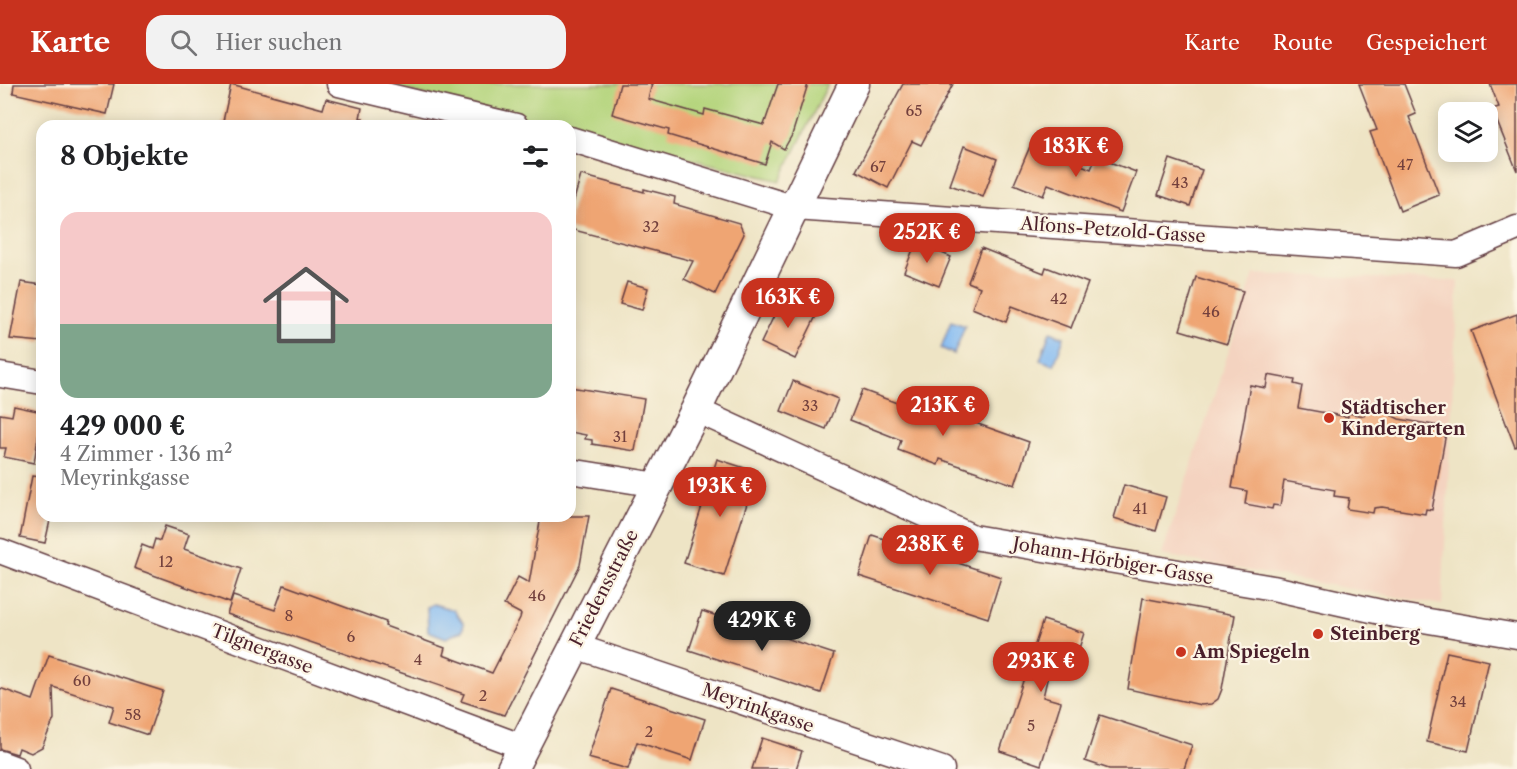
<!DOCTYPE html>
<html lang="de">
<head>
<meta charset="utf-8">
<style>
	:root { --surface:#fff; --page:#f2f2f2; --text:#202124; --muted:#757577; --line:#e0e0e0; --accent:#c8321e }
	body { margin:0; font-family:"Libre Caslon Text",serif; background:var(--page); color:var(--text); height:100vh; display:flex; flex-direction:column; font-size:22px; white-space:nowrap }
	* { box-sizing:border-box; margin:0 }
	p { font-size:20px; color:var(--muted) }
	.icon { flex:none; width:33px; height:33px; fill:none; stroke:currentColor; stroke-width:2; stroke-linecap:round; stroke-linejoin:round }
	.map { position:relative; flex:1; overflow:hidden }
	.drawer { position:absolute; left:36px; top:36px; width:540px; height:402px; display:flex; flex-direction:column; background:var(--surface); border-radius:18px; box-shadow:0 3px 15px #0003 }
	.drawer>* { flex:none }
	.controls { position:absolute; left:1438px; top:18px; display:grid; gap:12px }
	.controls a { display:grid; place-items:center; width:60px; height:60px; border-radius:12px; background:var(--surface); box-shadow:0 3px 15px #0003; font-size:30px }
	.price { position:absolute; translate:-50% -51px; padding:0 14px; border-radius:21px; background:var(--accent); color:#fff; font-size:20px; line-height:39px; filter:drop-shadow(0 2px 3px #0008) }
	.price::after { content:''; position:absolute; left:50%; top:36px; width:18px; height:14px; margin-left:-9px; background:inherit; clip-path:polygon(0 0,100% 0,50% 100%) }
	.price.selected { background:#222; color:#fff }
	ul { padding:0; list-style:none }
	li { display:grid; align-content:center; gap:12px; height:318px; padding:0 24px }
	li+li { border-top:2px solid var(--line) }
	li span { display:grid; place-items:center; height:186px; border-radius:18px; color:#555 }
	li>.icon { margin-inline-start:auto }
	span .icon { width:108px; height:108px; fill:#fffc; stroke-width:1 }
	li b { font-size:26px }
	h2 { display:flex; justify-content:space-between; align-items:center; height:72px; padding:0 24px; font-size:26px }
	header { display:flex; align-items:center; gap:36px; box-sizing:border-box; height:84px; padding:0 30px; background:var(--accent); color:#fff }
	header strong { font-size:28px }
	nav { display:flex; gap:33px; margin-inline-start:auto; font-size:21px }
	.search { width:420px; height:54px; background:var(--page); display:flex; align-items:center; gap:15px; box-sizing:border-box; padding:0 21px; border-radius:18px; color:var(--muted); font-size:22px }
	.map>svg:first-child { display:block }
</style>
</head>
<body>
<header>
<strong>Karte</strong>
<div class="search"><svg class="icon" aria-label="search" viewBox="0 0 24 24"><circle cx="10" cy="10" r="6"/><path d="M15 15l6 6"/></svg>Hier suchen</div>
<nav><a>Karte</a><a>Route</a><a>Gespeichert</a></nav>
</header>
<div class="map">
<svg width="1517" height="685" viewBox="0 0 1517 685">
	<rect width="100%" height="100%" fill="#fcf5e5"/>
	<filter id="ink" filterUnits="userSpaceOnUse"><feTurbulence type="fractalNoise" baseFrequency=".0167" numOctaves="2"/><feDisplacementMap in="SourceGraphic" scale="12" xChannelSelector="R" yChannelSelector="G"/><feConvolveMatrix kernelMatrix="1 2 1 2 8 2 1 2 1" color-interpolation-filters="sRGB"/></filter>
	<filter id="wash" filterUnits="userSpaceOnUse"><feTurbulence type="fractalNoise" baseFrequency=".008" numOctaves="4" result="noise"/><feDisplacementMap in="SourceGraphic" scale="24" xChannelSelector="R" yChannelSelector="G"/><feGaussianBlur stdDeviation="1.35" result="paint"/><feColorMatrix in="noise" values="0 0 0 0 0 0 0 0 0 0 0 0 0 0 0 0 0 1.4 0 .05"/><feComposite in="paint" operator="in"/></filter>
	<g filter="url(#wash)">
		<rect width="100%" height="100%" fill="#eee4c5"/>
		<polygon fill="#f4d3c0" points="1254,190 1458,197 1442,521 1162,471"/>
		<polygon fill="#b4d47c" stroke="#7f7a54" stroke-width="1.5" points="381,0 828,0 780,97 570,46 570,42 554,42"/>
		<g fill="#82baf2" stroke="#666c8e" stroke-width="1.5">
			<polygon points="951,237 965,242 954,270 941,264"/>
			<polygon points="1050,248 1064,253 1054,281 1040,276"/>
			<polygon points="433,520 454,526 464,540 462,547 446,554 428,547 427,523"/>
		</g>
		<g id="blocks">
			<g fill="#efa573">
				<polygon points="14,0 114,0 107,30 13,9"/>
				<polygon points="231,0 323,25 326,15 362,24 360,34 363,34 362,42 222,42"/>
				<polygon points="620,0 652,0 648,15 704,31 705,25 764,41 778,0 808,0 792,51 784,65 772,58 765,80 668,51 669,46 612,30"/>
				<polygon points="903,0 953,0 921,61 912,57 888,104 856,87"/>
				<polygon points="1359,0 1404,0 1416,30 1409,33 1439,111 1400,127 1370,48 1377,46"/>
				<polygon points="1490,0 1517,0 1517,87 1492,25 1499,23"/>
				<polygon points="1031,60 1091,85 1096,73 1136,88 1121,128 1048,100 1043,112 1014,100"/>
				<polygon points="964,62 997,75 983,113 950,101"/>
				<polygon points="1170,75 1202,86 1190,122 1158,111"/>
				<polygon points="581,91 644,108 644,105 675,113 674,120 739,139 744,150 715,210 684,195 693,177 570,145 570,130"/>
				<polygon points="916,158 951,173 939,202 904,188"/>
				<polygon points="981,164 1044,189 1046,183 1088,199 1071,244 1012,222 1006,238 972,224 980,203 968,198"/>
				<polygon points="1196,193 1243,207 1227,260 1180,246"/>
				<polygon points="21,198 42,201 42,258 10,255"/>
				<polygon points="627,198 648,204 642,226 620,220"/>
				<polygon points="782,215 816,232 795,275 761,259"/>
				<polygon points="1517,230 1517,362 1515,363 1471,247"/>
				<polygon points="1268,291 1295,296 1294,300 1302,302 1298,324 1348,333 1348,329 1364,332 1366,322 1392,326 1391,331 1399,335 1440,342 1439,348 1446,349 1432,426 1426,425 1425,430 1382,423 1374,424 1373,429 1347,425 1349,414 1334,412 1335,406 1284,397 1280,422 1273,421 1272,425 1245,420 1247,407 1232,404 1250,301 1266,304"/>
				<polygon points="793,297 838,315 826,345 781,327"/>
				<polygon points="570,303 644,315 635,367 592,360 592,356 585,355 586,351 570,348"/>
				<polygon points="862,306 913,325 916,318 1029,358 1015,401 940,375 938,381 898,366 901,356 850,336"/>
				<polygon points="14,322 42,328 34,379 4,373 6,364 0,364 0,330 12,332"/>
				<polygon points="717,375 757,388 724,492 684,479"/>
				<polygon points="32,392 42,393 42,432 51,432 45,459 20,454"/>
				<polygon points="1124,401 1166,413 1156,447 1114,434"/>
				<polygon points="541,432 589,432 580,481 504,631 461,617 464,610 227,530 233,512 275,526 284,501 386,538 385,542 445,564 443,571 492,589 520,534 521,530 504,521 518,493 529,499"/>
				<polygon points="165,442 189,450 184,465 241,485 230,519 134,484 142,461 152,465 155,455 160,457"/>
				<polygon points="872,451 1001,493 988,534 859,492"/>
				<polygon points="1143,514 1235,531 1222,605 1218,615 1211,620 1201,621 1128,605"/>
				<polygon points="702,527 834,570 821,609 689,566"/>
				<polygon points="1043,536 1084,549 1070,592 1049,587 1043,613 1061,618 1041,681 1000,667"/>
				<polygon points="1447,568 1489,577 1468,667 1427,658"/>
				<polygon points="49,571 163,607 148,651 109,638 114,622 53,603 54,635 42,663 31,669 19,664 17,670 0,665 0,604 33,616"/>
				<polygon points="611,605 705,635 692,676 637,658 628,685 588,674"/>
				<polygon points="1100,631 1192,661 1184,685 1109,685 1085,677"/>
				<polygon points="762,654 802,667 796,685 752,685"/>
			</g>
		</g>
	</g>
	<g filter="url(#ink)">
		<use href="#blocks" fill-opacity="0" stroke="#633d42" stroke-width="1.5"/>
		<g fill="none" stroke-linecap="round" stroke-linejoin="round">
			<g stroke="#633d42" stroke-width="27">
				<g id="minor">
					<polyline points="339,0 516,42"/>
					<polyline points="570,55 795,124 1456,170 1517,144"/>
					<polyline points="0,291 42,298"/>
					<polyline points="696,326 973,453 1273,504 1394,531 1517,552"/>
					<polyline points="570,387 657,401"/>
					<polyline points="0,467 523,663"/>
					<polyline points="575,562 942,685"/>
					<polyline points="0,679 16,685"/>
				</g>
			</g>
			<g stroke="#633d42" stroke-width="33">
				<polyline id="tertiary" points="512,685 696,326 854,0"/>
			</g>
			<use href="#minor" stroke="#fff" stroke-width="24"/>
			<use href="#tertiary" stroke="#fff" stroke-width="30"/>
		</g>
	</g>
	<g fill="#c8321e" stroke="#fcf5e5" stroke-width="2">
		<circle cx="1329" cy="334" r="6"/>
		<circle cx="1318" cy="550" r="6"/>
		<circle cx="1181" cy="568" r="6"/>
	</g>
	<g text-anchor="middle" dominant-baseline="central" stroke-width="4.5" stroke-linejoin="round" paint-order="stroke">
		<g font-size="15" fill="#73403d">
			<text x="914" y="26">65</text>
			<text x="1405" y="80">47</text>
			<text x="878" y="82">67</text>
			<text x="1180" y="98">43</text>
			<text x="651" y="142">32</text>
			<text x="1059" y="214">42</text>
			<text x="1211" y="227">46</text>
			<text x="810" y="321">33</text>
			<text x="620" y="352">31</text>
			<text x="1140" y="424">41</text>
			<text x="166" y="477">12</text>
			<text x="537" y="511">46</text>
			<text x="289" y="531">8</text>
			<text x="351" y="552">6</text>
			<text x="418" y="575">4</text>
			<text x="82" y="596">60</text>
			<text x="483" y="611">2</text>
			<text x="1458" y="617">34</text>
			<text x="133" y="630">58</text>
			<text x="1031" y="641">5</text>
			<text x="649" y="647">2</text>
		</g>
		<g font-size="18" fill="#4a1f2b" stroke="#fcf5e5">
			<text transform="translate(1113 146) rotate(4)">Alfons-Petzold-Gasse</text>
			<text transform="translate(1113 477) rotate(10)">Johann-Hörbiger-Gasse</text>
			<text transform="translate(604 504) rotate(-63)">Friedensstraße</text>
			<text transform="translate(262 565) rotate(21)">Tilgnergasse</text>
			<text transform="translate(758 624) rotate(19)">Meyrinkgasse</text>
		</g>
		<g font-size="18" font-weight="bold" fill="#4a1f2b" stroke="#fcf5e5" text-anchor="start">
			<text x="1341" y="324">Städtischer<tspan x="1341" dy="21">Kindergarten</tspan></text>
			<text x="1330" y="550">Steinberg</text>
			<text x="1193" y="568">Am Spiegeln</text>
		</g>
	</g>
</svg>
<div class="controls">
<a><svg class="icon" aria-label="layers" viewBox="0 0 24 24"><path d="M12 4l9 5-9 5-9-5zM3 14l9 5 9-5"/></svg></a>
</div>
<b class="price" style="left:1076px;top:94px">183K €</b>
<b class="price" style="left:927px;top:180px">252K €</b>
<b class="price" style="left:788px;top:245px">163K €</b>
<b class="price" style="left:943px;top:353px">213K €</b>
<b class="price" style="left:720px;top:434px">193K €</b>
<b class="price" style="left:930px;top:492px">238K €</b>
<b class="price selected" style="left:762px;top:568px">429K €</b>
<b class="price" style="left:1041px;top:609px">293K €</b>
<section class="drawer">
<h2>8 Objekte<svg class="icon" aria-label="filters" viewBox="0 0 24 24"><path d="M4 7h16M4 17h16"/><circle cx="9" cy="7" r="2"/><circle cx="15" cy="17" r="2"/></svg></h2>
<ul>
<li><span style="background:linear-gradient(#f6c9c9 60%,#7fa58c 0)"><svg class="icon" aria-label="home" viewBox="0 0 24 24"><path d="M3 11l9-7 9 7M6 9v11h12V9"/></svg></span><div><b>429 000 €</b><p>4 Zimmer · 136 m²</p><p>Meyrinkgasse</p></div></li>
</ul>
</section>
</div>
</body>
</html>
